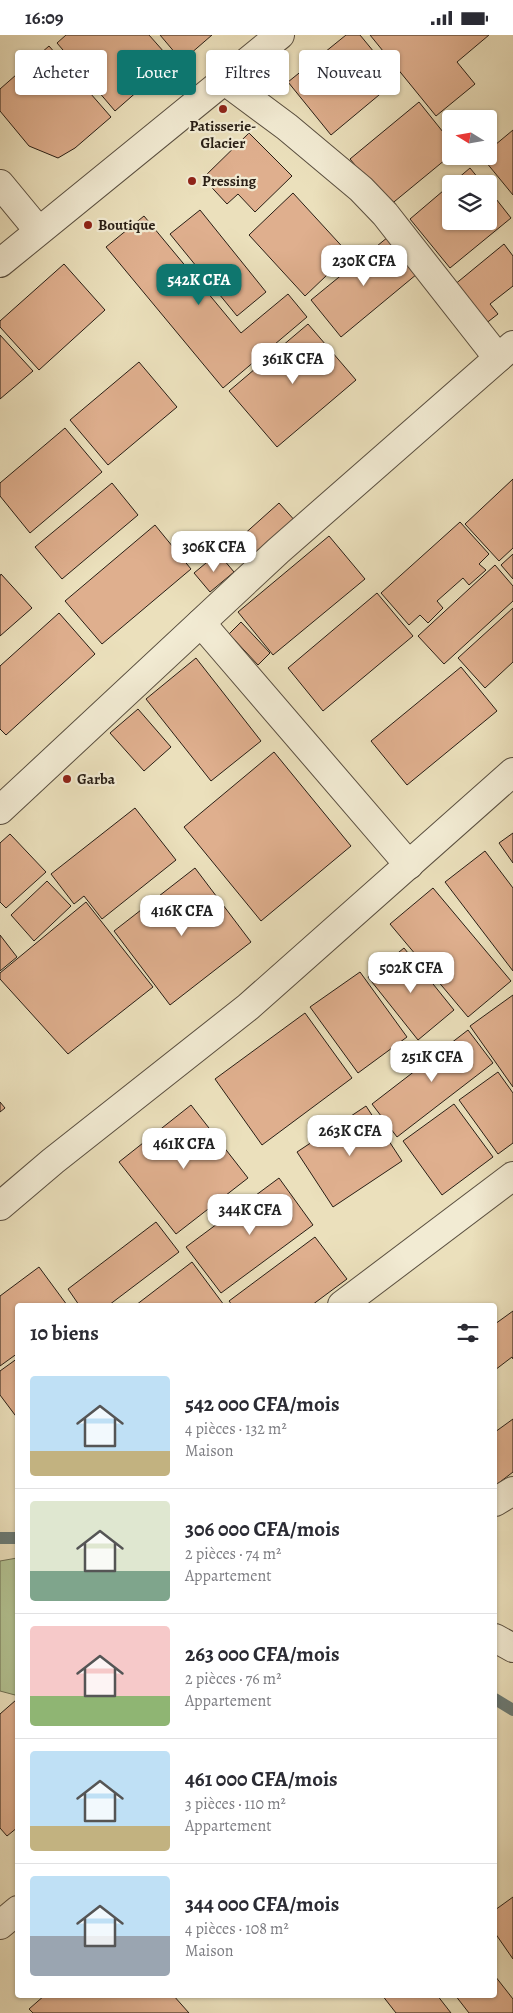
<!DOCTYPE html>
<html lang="fr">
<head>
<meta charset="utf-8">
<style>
	:root { --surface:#fff; --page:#f2f2f3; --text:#2b2b33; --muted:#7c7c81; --line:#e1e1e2; --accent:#0f766e }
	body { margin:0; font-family:Alegreya,serif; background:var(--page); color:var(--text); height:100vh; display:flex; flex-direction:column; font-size:19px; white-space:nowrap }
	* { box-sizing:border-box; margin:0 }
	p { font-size:16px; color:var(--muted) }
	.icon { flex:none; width:28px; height:28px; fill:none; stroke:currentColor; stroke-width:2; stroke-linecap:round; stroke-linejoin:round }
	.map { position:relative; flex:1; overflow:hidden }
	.details { position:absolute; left:15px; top:1268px; width:482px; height:695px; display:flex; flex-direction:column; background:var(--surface); border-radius:5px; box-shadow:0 1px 4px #0004 }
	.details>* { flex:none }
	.top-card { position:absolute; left:15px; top:15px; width:484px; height:45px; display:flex; gap:10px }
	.needle { width:32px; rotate:281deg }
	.fabs { position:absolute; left:442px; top:75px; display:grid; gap:10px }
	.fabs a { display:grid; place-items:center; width:55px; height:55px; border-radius:5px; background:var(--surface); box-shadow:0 1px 4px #0004; font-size:25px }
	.price { position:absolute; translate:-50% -42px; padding:0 11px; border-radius:10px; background:#fff; color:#222; font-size:16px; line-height:32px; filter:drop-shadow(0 1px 2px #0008) }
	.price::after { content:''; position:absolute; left:50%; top:30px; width:15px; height:11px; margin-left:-8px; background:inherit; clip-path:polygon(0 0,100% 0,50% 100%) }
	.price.active { background:var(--accent); color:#fff }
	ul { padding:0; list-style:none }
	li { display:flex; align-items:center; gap:15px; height:125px; padding:0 15px }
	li+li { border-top:1px solid var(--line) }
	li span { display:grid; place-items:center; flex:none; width:140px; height:100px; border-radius:5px; color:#555 }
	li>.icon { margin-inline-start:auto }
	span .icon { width:60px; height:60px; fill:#fffc; stroke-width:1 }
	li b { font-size:21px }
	h2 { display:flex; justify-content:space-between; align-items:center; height:60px; padding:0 15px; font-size:21px }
	.pill { padding:0 18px; border-radius:5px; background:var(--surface); box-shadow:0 1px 4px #0004; font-size:18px; line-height:45px }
	.pill.active { background:var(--accent); color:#fff }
	.status { display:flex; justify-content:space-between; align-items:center; height:35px; padding:0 25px; background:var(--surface); direction:ltr }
	.status svg { height:14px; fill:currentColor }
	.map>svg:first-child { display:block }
</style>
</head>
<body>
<div class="status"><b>16:09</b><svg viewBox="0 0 49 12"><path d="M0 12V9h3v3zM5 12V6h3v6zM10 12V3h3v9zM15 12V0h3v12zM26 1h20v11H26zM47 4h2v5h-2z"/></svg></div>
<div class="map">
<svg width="513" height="1978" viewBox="0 0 513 1978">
	<rect width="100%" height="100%" fill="#ebe0bc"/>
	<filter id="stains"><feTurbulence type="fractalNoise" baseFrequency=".004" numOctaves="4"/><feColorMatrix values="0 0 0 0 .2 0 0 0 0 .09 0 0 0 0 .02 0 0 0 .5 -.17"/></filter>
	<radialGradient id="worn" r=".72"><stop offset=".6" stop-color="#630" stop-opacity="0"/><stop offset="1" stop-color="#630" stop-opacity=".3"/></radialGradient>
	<polygon fill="#b3c393" stroke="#6e7054" points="17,1523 18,1657 15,1660 0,1656 0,1526"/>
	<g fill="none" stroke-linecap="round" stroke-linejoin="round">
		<g stroke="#6c7c77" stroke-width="12">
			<polyline points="0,1503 18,1503"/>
			<polyline points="495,1664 513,1675"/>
		</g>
	</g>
	<g fill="#dfaf8e" stroke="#281e15">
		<polygon points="66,0 149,0 172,26 115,76 57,8"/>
		<polygon points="160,0 212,0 182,26"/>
		<polygon points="346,0 360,0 397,45 331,100 288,47"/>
		<polygon points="370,0 489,0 457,27 475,49 436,81"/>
		<polygon points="49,11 111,82 75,113 58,123 29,111 0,76 0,54"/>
		<polygon points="419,67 451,107 451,120 389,171 350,124"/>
		<polygon points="513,95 513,160 481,121 489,121 489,115"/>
		<polygon points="249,98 292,141 255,177 238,159 227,169 203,143"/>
		<polygon points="470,133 483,149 451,149 451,186 489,186 489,155 511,183 450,233 410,184"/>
		<polygon points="293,158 349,219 305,261 249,200"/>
		<polygon points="200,175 266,257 237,281 170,199"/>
		<polygon points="144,181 241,298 288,259 307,282 223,353 106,212"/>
		<polygon points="388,202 417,239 341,302 311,265"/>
		<polygon points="504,209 513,221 513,251 490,269 498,279 480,293 448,255"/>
		<polygon points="64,229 105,275 39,335 0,292 0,286"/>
		<polygon points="308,289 356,345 277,412 229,356"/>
		<polygon points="0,300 33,336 0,364"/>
		<polygon points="139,327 177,372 108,430 70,385"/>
		<polygon points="65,393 102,437 30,498 0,461 0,448"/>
		<polygon points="513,444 513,513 499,526 465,489"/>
		<polygon points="112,448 138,480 62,544 35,512"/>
		<polygon points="279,468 297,488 259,522 241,502"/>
		<polygon points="460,487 489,519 479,529 486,535 469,550 463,543 437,566 443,573 428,588 420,580 409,590 381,558"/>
		<polygon points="155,490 191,534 102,609 65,566"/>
		<polygon points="329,501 365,544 273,620 238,577"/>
		<polygon points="218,518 234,537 210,557 194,538"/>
		<polygon points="513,519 513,544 501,530"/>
		<polygon points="495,530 513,551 513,566 444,629 418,601"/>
		<polygon points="1,539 32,573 0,601 0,541"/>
		<polygon points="377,558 413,601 323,676 288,633"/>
		<polygon points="513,573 513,627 485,653 458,623"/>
		<polygon points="59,578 95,619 6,700 0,694 0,631"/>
		<polygon points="241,587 270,618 258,630 229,599"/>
		<polygon points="196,623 261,706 211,746 146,664"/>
		<polygon points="461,632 497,676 407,750 371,706"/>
		<polygon points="138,674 171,712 144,736 110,698"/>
		<polygon points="274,717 351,811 261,886 184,792"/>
		<polygon points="135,773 176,825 102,884 84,861 74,869 51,839"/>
		<polygon points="513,798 513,828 499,808"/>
		<polygon points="10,799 46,837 6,873 0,867 0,808"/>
		<polygon points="485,816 513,853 513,936 445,847"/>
		<polygon points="195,833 251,907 170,970 114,896"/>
		<polygon points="47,846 71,871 34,906 11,880"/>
		<polygon points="433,853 511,946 468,982 390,889"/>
		<polygon points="86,867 153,952 68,1019 0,944 0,938"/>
		<polygon points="0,900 17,922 0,936"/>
		<polygon points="404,913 454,975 418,1005 368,942"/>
		<polygon points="360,937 407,1002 358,1038 310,972"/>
		<polygon points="513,960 513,1052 470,991"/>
		<polygon points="305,978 352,1043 262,1110 215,1044"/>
		<polygon points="468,995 493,1028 397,1102 372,1069"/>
		<polygon points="498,1037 513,1058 513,1108 498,1119 459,1065"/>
		<polygon points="0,1067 5,1073 0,1077"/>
		<polygon points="454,1069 493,1122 442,1160 403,1106"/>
		<polygon points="191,1070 248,1143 176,1199 119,1127"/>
		<polygon points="366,1071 402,1126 333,1172 297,1117"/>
		<polygon points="279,1143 313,1190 221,1258 186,1212"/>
		<polygon points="156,1187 179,1217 109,1270 79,1270 68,1254"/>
		<polygon points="315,1202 347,1244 312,1270 232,1270 229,1266"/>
		<polygon points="192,1227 224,1270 136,1270"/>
		<polygon points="39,1232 67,1270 18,1270 18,1318 0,1331 0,1261"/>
		<polygon points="513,1276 513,1324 512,1322 495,1335 495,1289"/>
		<polygon points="18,1323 18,1384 0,1360 0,1336"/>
		<polygon points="513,1384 513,1437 496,1450 495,1397"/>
		<polygon points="16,1665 18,1792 7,1801 0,1793 0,1679"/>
		<polygon points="513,1862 513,1924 495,1898 495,1875"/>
		<polygon points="495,1941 513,1964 513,1978 469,1978 455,1960 495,1960"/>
		<polygon points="45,1960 173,1960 189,1978 33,1978 29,1974"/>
		<polygon points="382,1960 437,1960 451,1978 396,1978"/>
	</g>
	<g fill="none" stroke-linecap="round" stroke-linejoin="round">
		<g stroke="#594e3f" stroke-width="30">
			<g id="minor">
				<polyline points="225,46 287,92 361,154 385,179 498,323"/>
				<polyline points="0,149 38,195"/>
				<polyline points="0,228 280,0"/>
				<polyline points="201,588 409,830"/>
				<polyline points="0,775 278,516 513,310"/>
				<polyline points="0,1171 53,1126 248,972 513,737"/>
				<polyline points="342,1270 513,1141"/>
				<polyline points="495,1467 513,1456"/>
				<polyline points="495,1603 513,1613"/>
				<polyline points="0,1890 18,1875"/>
			</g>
		</g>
		<use href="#minor" stroke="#f2ebd3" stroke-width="28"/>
	</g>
	<g fill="#8f2418" stroke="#f2ebd3" stroke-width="2">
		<circle cx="223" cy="74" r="5"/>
		<circle cx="192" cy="146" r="5"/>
		<circle cx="88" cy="190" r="5"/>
		<circle cx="67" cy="744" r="5"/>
	</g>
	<g text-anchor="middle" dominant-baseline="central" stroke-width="4.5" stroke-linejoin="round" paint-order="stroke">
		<g font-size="15" font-weight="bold" fill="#281e15" stroke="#f2ebd3" text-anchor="start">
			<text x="223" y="91" text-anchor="middle">Patisserie-<tspan x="223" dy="17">Glacier</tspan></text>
			<text x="202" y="146">Pressing</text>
			<text x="98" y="190">Boutique</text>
			<text x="77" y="744">Garba</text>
		</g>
	</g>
	<rect width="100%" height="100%" filter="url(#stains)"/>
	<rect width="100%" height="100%" fill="url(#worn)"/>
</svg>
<div class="fabs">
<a><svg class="needle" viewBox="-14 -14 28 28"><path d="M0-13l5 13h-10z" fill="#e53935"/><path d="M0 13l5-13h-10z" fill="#7c7c81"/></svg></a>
<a><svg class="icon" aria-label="layers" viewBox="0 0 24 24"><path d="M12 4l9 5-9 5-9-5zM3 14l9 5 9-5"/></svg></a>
</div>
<b class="price" style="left:364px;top:252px">230K CFA</b>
<b class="price active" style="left:199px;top:271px">542K CFA</b>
<b class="price" style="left:293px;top:350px">361K CFA</b>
<b class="price" style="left:214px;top:538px">306K CFA</b>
<b class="price" style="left:182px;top:902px">416K CFA</b>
<b class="price" style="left:411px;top:959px">502K CFA</b>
<b class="price" style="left:432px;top:1048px">251K CFA</b>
<b class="price" style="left:350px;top:1122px">263K CFA</b>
<b class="price" style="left:184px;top:1135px">461K CFA</b>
<b class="price" style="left:250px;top:1201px">344K CFA</b>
<div class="top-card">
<a class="pill">Acheter</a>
<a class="pill active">Louer</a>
<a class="pill">Filtres</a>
<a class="pill">Nouveau</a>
</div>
<section class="details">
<h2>10 biens<svg class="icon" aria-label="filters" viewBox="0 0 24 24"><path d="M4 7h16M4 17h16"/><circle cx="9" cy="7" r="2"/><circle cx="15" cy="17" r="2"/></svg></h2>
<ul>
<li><span style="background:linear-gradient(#bfe0f5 75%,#c2b280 0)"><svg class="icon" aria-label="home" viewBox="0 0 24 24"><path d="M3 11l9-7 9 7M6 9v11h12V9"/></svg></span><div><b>542 000 CFA/mois</b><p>4 pièces · 132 m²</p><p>Maison</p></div></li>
<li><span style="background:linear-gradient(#dfe7d0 70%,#7fa58c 0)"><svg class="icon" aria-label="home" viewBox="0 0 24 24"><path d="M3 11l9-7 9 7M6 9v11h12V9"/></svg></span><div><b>306 000 CFA/mois</b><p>2 pièces · 74 m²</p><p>Appartement</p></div></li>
<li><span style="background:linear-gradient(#f6c9c9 70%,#8fb573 0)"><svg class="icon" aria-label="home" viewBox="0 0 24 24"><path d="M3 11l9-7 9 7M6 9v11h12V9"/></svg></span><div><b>263 000 CFA/mois</b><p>2 pièces · 76 m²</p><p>Appartement</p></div></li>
<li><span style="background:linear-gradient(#bfe0f5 75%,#c2b280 0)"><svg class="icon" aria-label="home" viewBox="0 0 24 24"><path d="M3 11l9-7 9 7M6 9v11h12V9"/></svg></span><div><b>461 000 CFA/mois</b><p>3 pièces · 110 m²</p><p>Appartement</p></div></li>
<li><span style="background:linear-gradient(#bfe0f5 60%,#9aa5b1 0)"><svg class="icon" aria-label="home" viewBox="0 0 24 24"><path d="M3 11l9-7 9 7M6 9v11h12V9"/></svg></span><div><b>344 000 CFA/mois</b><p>4 pièces · 108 m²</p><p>Maison</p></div></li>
</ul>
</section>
</div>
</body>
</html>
